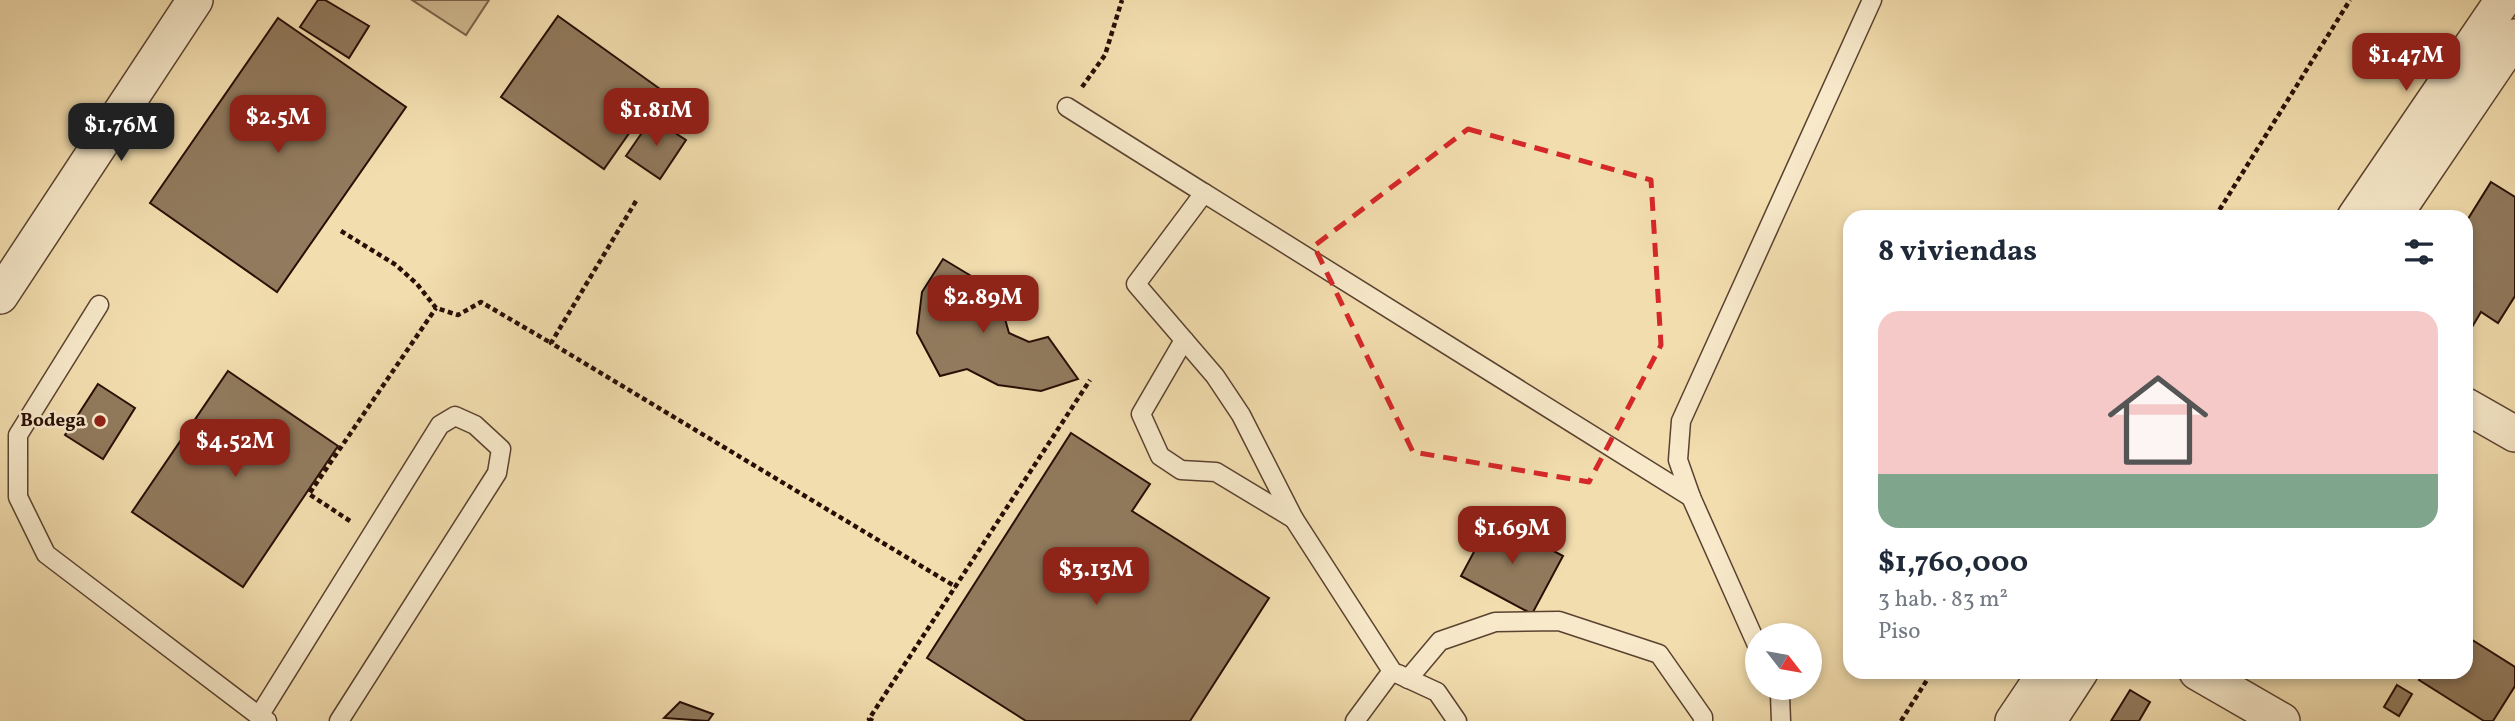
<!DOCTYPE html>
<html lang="es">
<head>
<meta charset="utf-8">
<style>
	:root { --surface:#fff; --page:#f2f2f3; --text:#1f2937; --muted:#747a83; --accent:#8f2418 }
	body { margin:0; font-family:Vollkorn,serif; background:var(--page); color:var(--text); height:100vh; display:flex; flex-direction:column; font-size:26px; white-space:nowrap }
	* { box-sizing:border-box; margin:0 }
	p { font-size:23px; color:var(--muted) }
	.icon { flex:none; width:38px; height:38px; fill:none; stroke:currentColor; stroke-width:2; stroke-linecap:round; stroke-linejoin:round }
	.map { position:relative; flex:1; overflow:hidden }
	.sheet { position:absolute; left:1843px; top:210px; width:630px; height:469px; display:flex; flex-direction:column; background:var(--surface); border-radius:21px; box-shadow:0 4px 10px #0003 }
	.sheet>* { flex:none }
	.needle { width:46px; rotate:121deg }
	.buttons { position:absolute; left:1745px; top:623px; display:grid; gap:14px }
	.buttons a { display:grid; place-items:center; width:77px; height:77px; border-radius:50%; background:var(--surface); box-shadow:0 4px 10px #0003; font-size:35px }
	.price { position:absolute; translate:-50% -60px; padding:0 16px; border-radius:14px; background:var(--accent); color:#fff; font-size:23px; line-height:46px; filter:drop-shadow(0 2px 4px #0008) }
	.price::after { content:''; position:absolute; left:50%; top:42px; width:21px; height:16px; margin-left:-10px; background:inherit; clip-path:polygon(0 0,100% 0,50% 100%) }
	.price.on { background:#222; color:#fff }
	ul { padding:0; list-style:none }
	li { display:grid; align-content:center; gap:14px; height:371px; padding:0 35px }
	li span { display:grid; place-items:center; height:217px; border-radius:21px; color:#555 }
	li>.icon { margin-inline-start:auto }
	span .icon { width:126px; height:126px; fill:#fffc; stroke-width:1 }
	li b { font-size:30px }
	h2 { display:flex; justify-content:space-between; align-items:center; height:84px; padding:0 35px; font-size:30px }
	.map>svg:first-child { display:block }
</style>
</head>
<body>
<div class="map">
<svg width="2515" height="721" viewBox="0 0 2515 721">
	<rect width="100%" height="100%" fill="#f2ddae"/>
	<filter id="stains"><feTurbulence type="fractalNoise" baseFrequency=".00286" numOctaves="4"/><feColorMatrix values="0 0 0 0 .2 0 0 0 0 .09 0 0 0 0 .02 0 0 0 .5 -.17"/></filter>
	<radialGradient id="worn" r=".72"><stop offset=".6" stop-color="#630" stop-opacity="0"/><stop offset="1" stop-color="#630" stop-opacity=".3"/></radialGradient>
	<polygon fill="#d0ba91" stroke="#7c644c" stroke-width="2" points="412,0 489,0 466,35"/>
	<g fill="#917a5d" stroke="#280f06" stroke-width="2">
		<polygon points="318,0 325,0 369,26 349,58 300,27"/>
		<polygon points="558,16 660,89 604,169 501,97"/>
		<polygon points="278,18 406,107 277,292 150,203"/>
		<polygon points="652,118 686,140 660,179 626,156"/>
		<polygon points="2491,182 2515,197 2515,296 2498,323 2481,312 2472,327 2466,323 2466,222"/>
		<polygon points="943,259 1016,303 1005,319 1009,333 1029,342 1048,337 1078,379 1041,391 998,385 967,369 940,376 917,333 922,292"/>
		<polygon points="228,371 338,446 243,587 132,512"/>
		<polygon points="98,384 135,408 103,459 65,435"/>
		<polygon points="1071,433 1150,484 1132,511 1269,598 1190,721 1026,721 927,658"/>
		<polygon points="1492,518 1563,556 1532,614 1461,576"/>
		<polygon points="2466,636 2515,667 2515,686 2493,721 2484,721 2419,680 2425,672 2466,672"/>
		<polygon points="2397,685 2412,694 2399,716 2384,707"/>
		<polygon points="2130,690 2150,702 2139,721 2111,721"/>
		<polygon points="680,702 713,714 708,721 664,718"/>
	</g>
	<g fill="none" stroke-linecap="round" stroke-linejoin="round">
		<g stroke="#5a4230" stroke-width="21">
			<g id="service">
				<polyline points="1067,107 1204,193 1136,284 1215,376 1241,415 1294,519 1392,671 1355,721"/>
				<polyline points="1204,193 1691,497"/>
				<polyline points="99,305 18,435 18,497 46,554 259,716"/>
				<polyline points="1184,340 1141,414 1160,456 1181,470 1216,472 1294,519"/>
				<polyline points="1757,645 1691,497 1678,460 1681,421 1872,0"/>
				<polyline points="1398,674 1437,692 1457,721"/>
				<polyline points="1408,679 1440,641 1495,622 1559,621 1659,654 1703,717 1703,721"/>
				<polyline points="1776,688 1780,695 1781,721"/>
				<polyline points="267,721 259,716 440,425 455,416 475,425 501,449 497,473 339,721"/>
			</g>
		</g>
		<g stroke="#5a4230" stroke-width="38">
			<g id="minor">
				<polyline points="2355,217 2503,0"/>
				<polyline points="2393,217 2515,37"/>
				<polyline points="0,296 195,0"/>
				<polyline points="2466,406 2515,434"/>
				<polyline points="2197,672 2282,721"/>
				<polyline points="2013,721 2046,672"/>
				<polyline points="2048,721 2080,672"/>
			</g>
		</g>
		<g stroke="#280f06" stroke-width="4.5" stroke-dasharray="5 3.5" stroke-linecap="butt">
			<polyline points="1082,87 1105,55 1122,0"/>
			<polyline points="636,201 551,343 956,587"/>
			<polyline points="2215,217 2350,0"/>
			<polyline points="341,231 396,265 417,284 436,308 458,315 481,302 551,343"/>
			<polyline points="350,521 309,494 436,308"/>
			<polyline points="873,721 869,719 1090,380"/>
			<polyline points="1901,721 1932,672"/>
		</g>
		<use href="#service" stroke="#f7e9ca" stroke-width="18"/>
		<use href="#minor" stroke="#f7e9ca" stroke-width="35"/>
	</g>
	<path fill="none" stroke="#d62828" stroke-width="5" stroke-dasharray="14 9" stroke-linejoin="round" d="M1468 129 1651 180 1661 345 1589 482 1413 452 1314 246Z"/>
	<circle fill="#8f2418" stroke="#f7e9ca" stroke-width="2.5" cx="100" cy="421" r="7"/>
	<g text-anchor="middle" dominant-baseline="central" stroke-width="5" stroke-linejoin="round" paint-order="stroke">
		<g font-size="19" font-weight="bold" fill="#280f06" stroke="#f7e9ca" text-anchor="end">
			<text x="86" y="421">Bodega</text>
		</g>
	</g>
	<rect width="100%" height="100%" filter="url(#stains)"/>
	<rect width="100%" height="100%" fill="url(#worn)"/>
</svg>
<div class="buttons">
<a><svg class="needle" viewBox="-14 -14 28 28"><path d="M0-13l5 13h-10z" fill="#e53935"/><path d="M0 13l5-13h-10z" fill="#747a83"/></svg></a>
</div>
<b class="price" style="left:2406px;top:93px">$1.47M</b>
<b class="price" style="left:656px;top:148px">$1.81M</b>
<b class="price" style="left:278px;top:155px">$2.5M</b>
<b class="price on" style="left:121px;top:163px">$1.76M</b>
<b class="price" style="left:983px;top:335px">$2.89M</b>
<b class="price" style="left:235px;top:479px">$4.52M</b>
<b class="price" style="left:1512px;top:566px">$1.69M</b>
<b class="price" style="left:1096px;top:607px">$3.13M</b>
<section class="sheet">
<h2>8 viviendas<svg class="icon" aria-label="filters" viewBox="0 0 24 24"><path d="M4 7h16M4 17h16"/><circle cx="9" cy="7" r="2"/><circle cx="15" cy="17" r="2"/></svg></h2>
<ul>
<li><span style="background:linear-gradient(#f6c9c9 75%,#7fa58c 0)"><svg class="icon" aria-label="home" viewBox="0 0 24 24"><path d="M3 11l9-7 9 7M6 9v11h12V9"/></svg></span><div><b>$1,760,000</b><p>3 hab. · 83 m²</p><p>Piso</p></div></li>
</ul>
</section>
</div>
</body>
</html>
